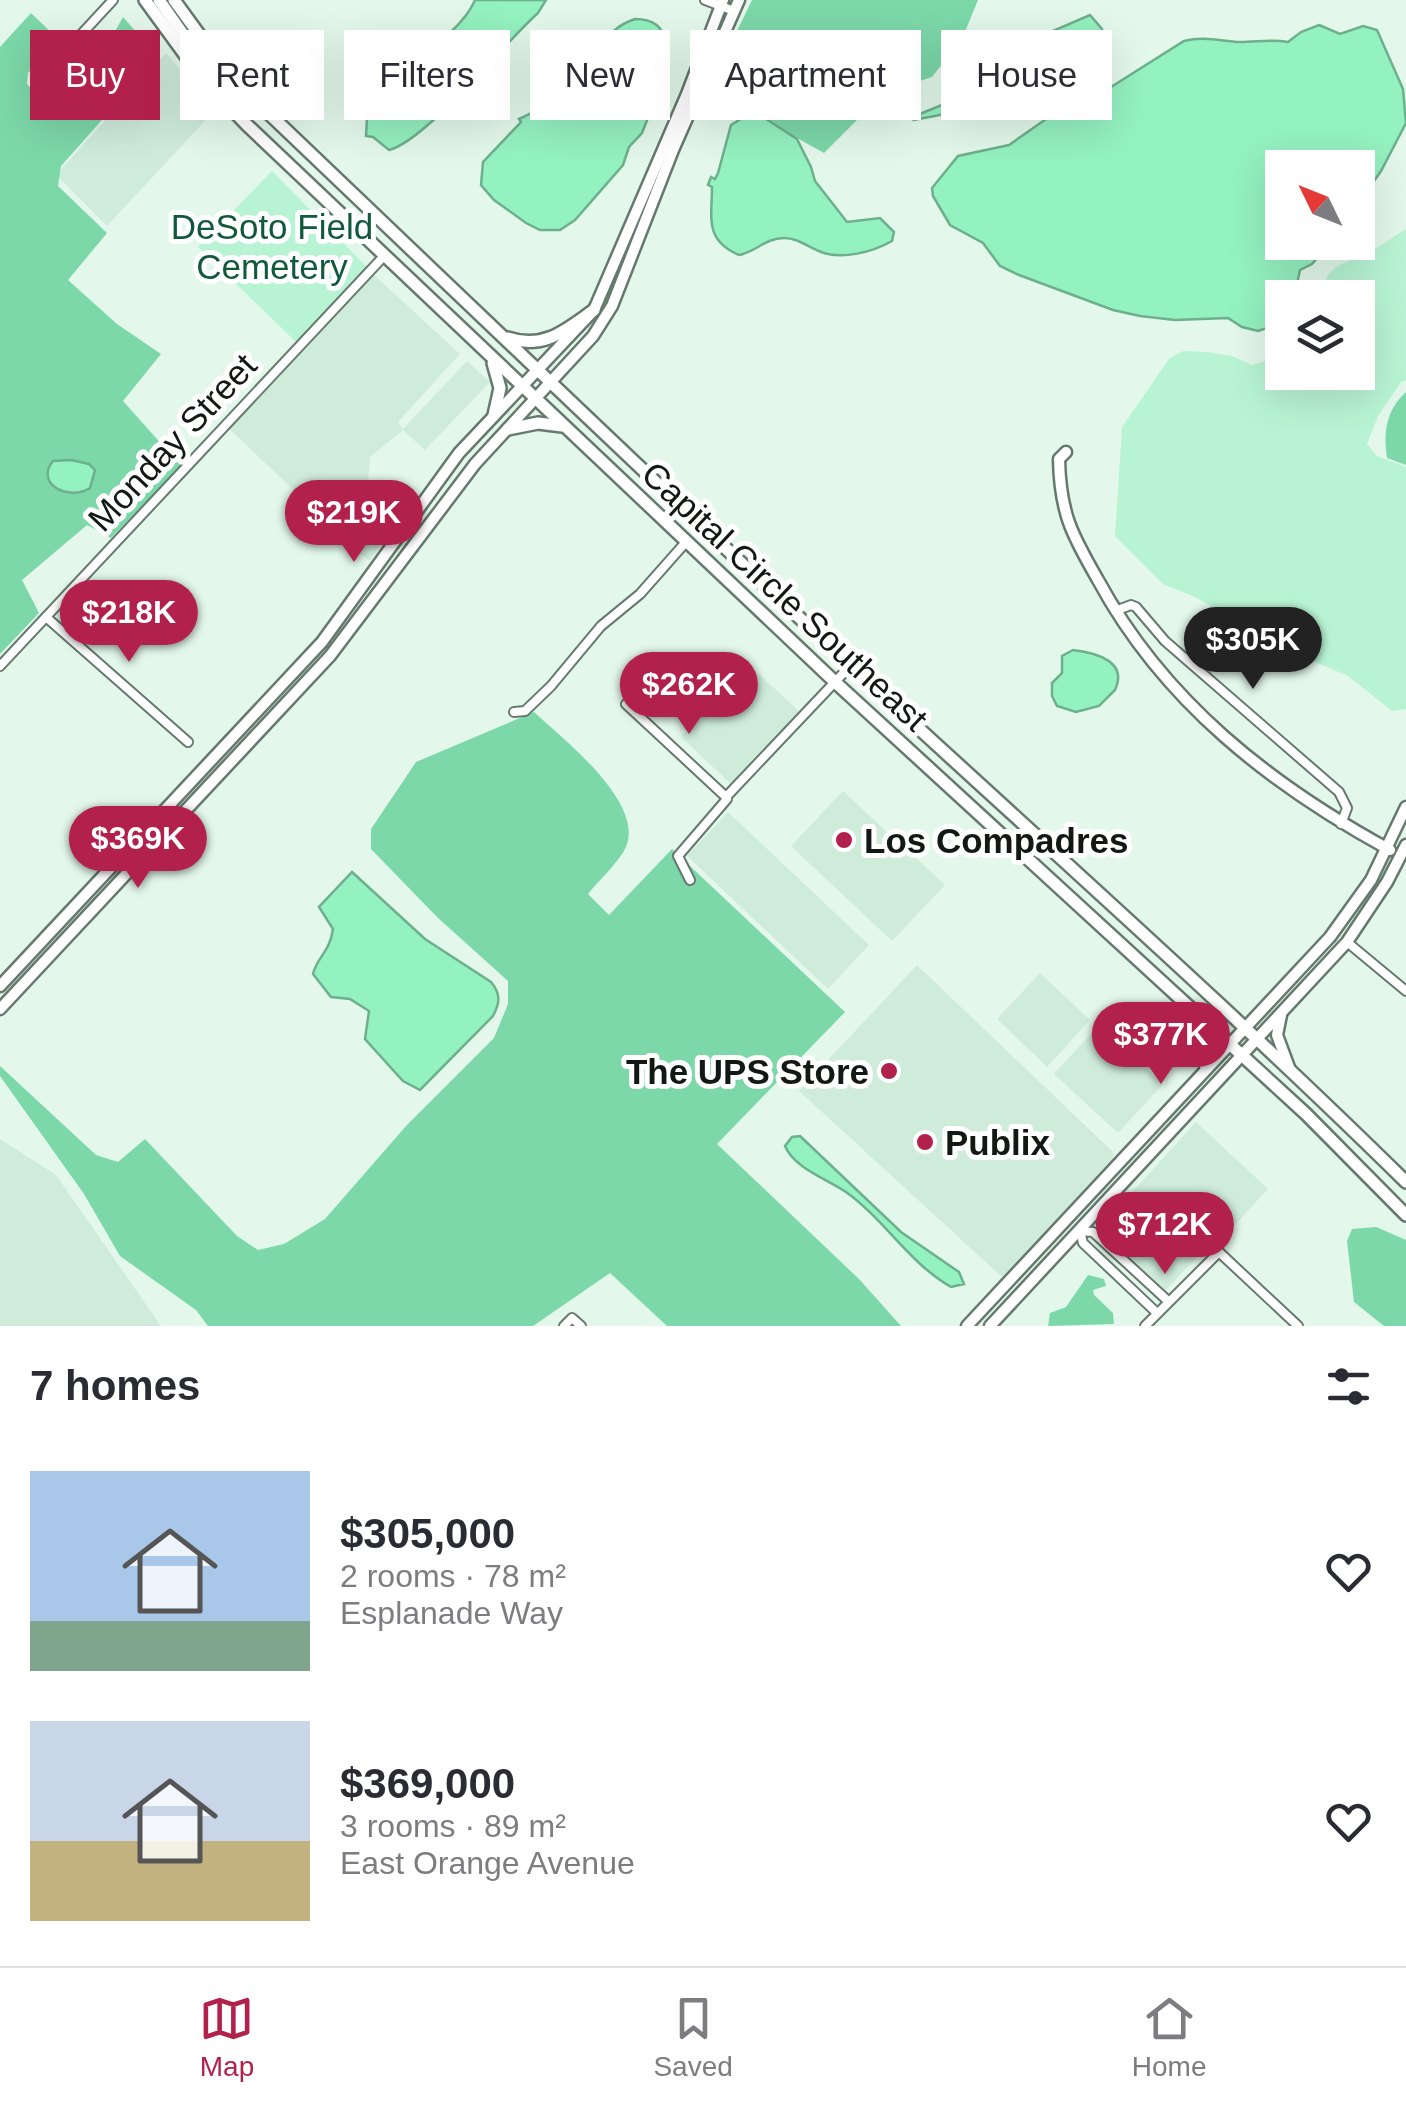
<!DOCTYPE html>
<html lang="en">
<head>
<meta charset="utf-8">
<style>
	:root { --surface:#fff; --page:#f7f7f7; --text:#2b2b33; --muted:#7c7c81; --line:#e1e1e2; --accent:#b2214c }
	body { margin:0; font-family:Helvetica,sans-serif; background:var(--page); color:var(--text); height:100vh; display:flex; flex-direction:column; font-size:38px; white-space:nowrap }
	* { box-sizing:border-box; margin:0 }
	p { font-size:32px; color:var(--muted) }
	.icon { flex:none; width:55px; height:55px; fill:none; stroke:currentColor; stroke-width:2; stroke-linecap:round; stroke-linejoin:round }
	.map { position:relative; height:1326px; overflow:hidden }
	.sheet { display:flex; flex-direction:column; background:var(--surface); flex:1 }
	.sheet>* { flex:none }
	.top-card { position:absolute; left:30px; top:30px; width:1348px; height:90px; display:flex; gap:20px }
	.needle { width:65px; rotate:313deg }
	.controls { position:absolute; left:1265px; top:150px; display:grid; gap:20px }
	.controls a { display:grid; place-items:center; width:110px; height:110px; border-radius:0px; background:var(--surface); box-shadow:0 10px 40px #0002; font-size:50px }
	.price { position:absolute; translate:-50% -85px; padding:0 22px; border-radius:35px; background:var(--accent); color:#fff; font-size:32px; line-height:65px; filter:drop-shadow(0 2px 5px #0008) }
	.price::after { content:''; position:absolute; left:50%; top:60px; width:30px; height:22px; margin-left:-15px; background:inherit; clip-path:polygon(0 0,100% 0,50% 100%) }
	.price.selected { background:#222; color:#fff }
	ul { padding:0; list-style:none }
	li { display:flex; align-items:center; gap:30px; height:250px; padding:0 30px }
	li span { display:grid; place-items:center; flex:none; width:280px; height:200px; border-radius:0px; color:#555 }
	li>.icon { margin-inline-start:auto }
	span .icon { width:120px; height:120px; fill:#fffc; stroke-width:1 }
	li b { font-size:42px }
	h2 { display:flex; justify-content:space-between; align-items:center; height:120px; padding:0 30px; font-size:42px }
	.pill { padding:0 35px; border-radius:0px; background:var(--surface); box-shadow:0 10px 40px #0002; font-size:35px; line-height:90px }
	.pill.selected { background:var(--accent); color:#fff }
	.tabs { display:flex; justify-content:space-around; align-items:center; height:140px; border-top:2px solid var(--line); background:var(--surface); font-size:28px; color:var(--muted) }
	.tabs a { display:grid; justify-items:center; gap:5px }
	.tabs .selected { color:var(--accent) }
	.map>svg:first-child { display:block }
</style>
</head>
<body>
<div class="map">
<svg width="1406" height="1326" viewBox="0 0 1406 1326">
	<rect width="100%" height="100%" fill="#e3f8eb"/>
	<g fill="#cfecdb">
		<polygon points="166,53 215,110 107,226 56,175"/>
		<polygon points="373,274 460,354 398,422 403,429 467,361 490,382 425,450 403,430 370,457 365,522 385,539 369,561 227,427"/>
		<polygon points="748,664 799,711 731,784 681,737"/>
		<polygon points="843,791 888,833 893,849 900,843 945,885 892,941 791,846"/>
		<polygon points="728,812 869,945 828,989 687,856"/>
		<polygon points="917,965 1113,1152 1113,1158 1002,1277 799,1091"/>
		<polygon points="1040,973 1090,1020 1047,1067 997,1019"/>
		<polygon points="1099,1025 1163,1084 1118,1133 1054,1074"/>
		<polygon points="1196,1122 1268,1189 1217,1244 1206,1247 1166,1290 1098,1230"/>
		<polygon points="0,1139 56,1175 161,1326 0,1326"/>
	</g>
	<g fill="#b8f4d3">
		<polygon points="272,171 367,267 297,343 198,247"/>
		<path d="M1406 229V380L1401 382 1378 416 1367 444 1377 456 1406 467V709L1392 711 1348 676 1299 655 1195 597 1163 584 1115 536 1122 427 1169 359 1183 351 1207 352 1232 356 1252 365 1274 359 1282 353V372H1358V298L1320 297C1328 260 1344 266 1371 251 1383 245 1394 236 1406 229Z"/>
	</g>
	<g fill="#7cd8a9">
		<polygon points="752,0 978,0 962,39 932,77 890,91 875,102 824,153 709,89"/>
		<path d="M31 13 59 40 28 73 27 84 38 96C90 94 100 57 123 17L158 57 61 166 58 186 107 233 68 280 117 324 161 354 123 401 181 466 111 538 87 525 22 580 39 613 0 654V47Z"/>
		<path d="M1406 392V465L1387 458C1383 433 1386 410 1406 392Z"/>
		<path d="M534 712C563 739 650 806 624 851 615 866 599 880 588 894L609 915 672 849 845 1012 717 1144 859 1279 901 1326H667L610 1273 533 1326H208L196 1310 120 1256 84 1194 0 1076V1066L96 1155 118 1162 145 1139 237 1236 258 1250 284 1244 325 1219 406 1126 494 1038 508 1004V981L437 917 371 849V829L416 762Z"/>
		<polygon points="1376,1227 1406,1240 1406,1326 1384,1326 1354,1302 1347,1241 1352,1229"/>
		<polygon points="1088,1275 1104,1279 1106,1286 1093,1290 1094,1295 1113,1313 1114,1324 1048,1326 1050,1313 1066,1307"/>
	</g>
	<g fill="#94f1c0" stroke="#6db08d" stroke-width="2.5">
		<path d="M475 0H546L538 13C504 43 426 141 389 150L373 137 366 136 368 101C396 70 460 37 475 0Z"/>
		<polygon points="1090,15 1102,29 1102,37 1096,46 1075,62 992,105 914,120 915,116 947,103 966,91 995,56"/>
		<path d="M635 19C651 19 663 25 665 42L655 100 642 133 629 147 623 165 575 220 560 230H540L526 223 494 200 481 185 483 162 521 122 519 119C543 109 570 84 589 63 608 43 606 29 635 19Z"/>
		<path d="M1319 25 1340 34 1363 26 1377 30 1403 89 1406 123 1381 171 1358 204V168H1282V242L1330 243 1312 264 1300 270 1294 297 1282 298V323L1258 331 1242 327 1228 318 1175 320 1140 316 1113 310 1019 275 1000 266 983 243 950 225 933 196 932 188 958 156 1009 145 1046 119 1092 99 1184 41C1204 36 1220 41 1240 42 1258 42 1271 39 1288 42L1301 32Z"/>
		<path d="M747 115 766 119 797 139 811 167 815 181 847 222 880 218 894 232 892 241C873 252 842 260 821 252 808 247 798 238 784 238 765 238 756 252 739 255 704 240 712 218 712 187L708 185 711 177 715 179 718 173 731 125Z"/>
		<path d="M71 460 89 464 95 470 90 488C70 501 34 485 53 461Z"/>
		<path d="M1073 650C1098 653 1128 662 1115 690L1099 706 1076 712 1057 706 1052 696V683L1062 673V656Z"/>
		<path d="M352 872 425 939 491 982C501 994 500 1003 493 1016L420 1090 403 1081 365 1039 369 1011 350 999 331 997 313 974C317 957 330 952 333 929L319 907Z"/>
		<path d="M800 1136 901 1232 959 1272 964 1284 951 1287C909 1263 885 1220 846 1192 827 1179 794 1168 785 1146L792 1137Z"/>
	</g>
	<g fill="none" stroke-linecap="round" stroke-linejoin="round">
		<g stroke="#66796e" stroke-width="12">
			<g id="street">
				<polyline points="705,0 734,11"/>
				<polyline points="39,80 113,0"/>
				<polyline points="1115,611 1131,605 1136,607 1165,641 1339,792 1347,808 1341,824"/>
				<polyline points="46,617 188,742"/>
				<polyline points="0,666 384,256"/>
				<polyline points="626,704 726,797 851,665"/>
				<polyline points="514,712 525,711 551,686 601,626 640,594 686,542"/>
				<polyline points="131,825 141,835"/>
				<polyline points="690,880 678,856 727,799"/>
				<polyline points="1347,942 1406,991"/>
				<polyline points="1157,1313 1083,1243 1080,1231 1093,1232 1168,1301"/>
				<polyline points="564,1326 572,1318 581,1326"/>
				<polyline points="1145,1326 1219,1252 1298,1326"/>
			</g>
		</g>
		<g stroke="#66796e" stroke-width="15">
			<g id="secondary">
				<path d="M1066 452 1059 459C1060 513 1072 535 1098 580 1164 702 1271 785 1390 850"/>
				<polyline points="0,986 322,642 459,453 594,310 687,94 723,0"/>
				<polyline points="0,1009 330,656 475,464 593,336 612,306 673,150 739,0"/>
				<polyline points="1281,1015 1277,1035 1290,1070"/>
				<polyline points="1199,1016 1207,1034 1205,1066"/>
				<polyline points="967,1326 1330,937 1371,880 1406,807"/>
				<polyline points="990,1326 1347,942 1387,882 1406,845"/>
			</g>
		</g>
		<g stroke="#66796e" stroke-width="16">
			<g id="primary">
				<polyline points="145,0 202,78 247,125 835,682 1306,1114 1406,1215"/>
				<polyline points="159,0 192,47 214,61"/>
				<path d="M174 0 222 66 263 108C459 295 654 482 852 667 1037 838 1226 1005 1406 1182"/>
				<path d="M508 338C544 350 566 330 594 310"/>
				<polyline points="493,363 500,388 494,415"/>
				<polyline points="508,429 538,423 562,426"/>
			</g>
		</g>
		<use href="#street" stroke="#fff" stroke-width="8"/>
		<use href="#secondary" stroke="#fff" stroke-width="10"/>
		<use href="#primary" stroke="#fff" stroke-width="11"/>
	</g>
	<g fill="#b2214c" stroke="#fff" stroke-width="4">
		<circle cx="844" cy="840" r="10"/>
		<circle cx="889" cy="1071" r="10"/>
		<circle cx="925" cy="1142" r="10"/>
	</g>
	<g text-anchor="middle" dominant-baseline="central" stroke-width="10" stroke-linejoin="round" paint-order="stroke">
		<g font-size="35" fill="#11593b" stroke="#fff">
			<text x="272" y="226">DeSoto Field<tspan x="272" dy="40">Cemetery</tspan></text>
		</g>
		<g font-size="35" fill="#121915" stroke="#fff">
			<text transform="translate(172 442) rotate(-47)">Monday Street</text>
			<text transform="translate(785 596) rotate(43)">Capital Circle Southeast</text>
		</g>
		<g font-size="35" font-weight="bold" fill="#121915" stroke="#fff" text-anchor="start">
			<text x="864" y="840">Los Compadres</text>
			<text x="869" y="1071" text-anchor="end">The UPS Store</text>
			<text x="945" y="1142">Publix</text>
		</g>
	</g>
</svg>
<div class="controls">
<a><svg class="needle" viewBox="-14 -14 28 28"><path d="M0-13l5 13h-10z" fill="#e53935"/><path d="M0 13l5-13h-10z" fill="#7c7c81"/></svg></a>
<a><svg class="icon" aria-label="layers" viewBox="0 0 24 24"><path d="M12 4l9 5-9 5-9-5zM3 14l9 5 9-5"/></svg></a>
</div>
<b class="price" style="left:354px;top:565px">$219K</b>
<b class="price" style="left:129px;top:665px">$218K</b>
<b class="price selected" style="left:1253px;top:692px">$305K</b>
<b class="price" style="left:689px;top:737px">$262K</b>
<b class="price" style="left:138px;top:891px">$369K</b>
<b class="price" style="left:1161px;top:1087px">$377K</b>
<b class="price" style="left:1165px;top:1277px">$712K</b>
<div class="top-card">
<a class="pill selected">Buy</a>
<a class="pill">Rent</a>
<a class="pill">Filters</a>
<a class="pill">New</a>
<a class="pill">Apartment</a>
<a class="pill">House</a>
</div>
</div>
<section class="sheet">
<h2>7 homes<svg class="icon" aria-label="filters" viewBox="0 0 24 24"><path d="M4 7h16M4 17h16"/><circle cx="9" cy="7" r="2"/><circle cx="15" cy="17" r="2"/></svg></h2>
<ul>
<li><span style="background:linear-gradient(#a9c7e8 75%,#7fa58c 0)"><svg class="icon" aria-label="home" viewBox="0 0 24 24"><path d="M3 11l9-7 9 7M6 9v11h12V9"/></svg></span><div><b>$305,000</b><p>2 rooms · 78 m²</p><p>Esplanade Way</p></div><svg class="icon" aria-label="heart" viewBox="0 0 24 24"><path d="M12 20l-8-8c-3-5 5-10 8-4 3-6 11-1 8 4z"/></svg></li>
<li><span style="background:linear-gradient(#c9d6e8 60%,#c2b280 0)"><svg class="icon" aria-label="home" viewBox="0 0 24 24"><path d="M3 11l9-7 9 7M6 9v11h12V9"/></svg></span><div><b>$369,000</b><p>3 rooms · 89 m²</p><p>East Orange Avenue</p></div><svg class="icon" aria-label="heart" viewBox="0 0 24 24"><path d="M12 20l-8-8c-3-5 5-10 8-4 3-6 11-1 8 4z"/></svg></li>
</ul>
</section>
<nav class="tabs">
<a class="selected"><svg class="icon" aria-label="map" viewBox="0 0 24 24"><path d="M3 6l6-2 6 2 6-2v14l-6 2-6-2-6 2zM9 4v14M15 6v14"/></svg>Map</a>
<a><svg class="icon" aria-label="saved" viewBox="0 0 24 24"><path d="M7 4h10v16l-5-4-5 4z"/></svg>Saved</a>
<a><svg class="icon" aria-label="home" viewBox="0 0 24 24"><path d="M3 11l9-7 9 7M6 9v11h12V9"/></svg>Home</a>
</nav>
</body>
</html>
